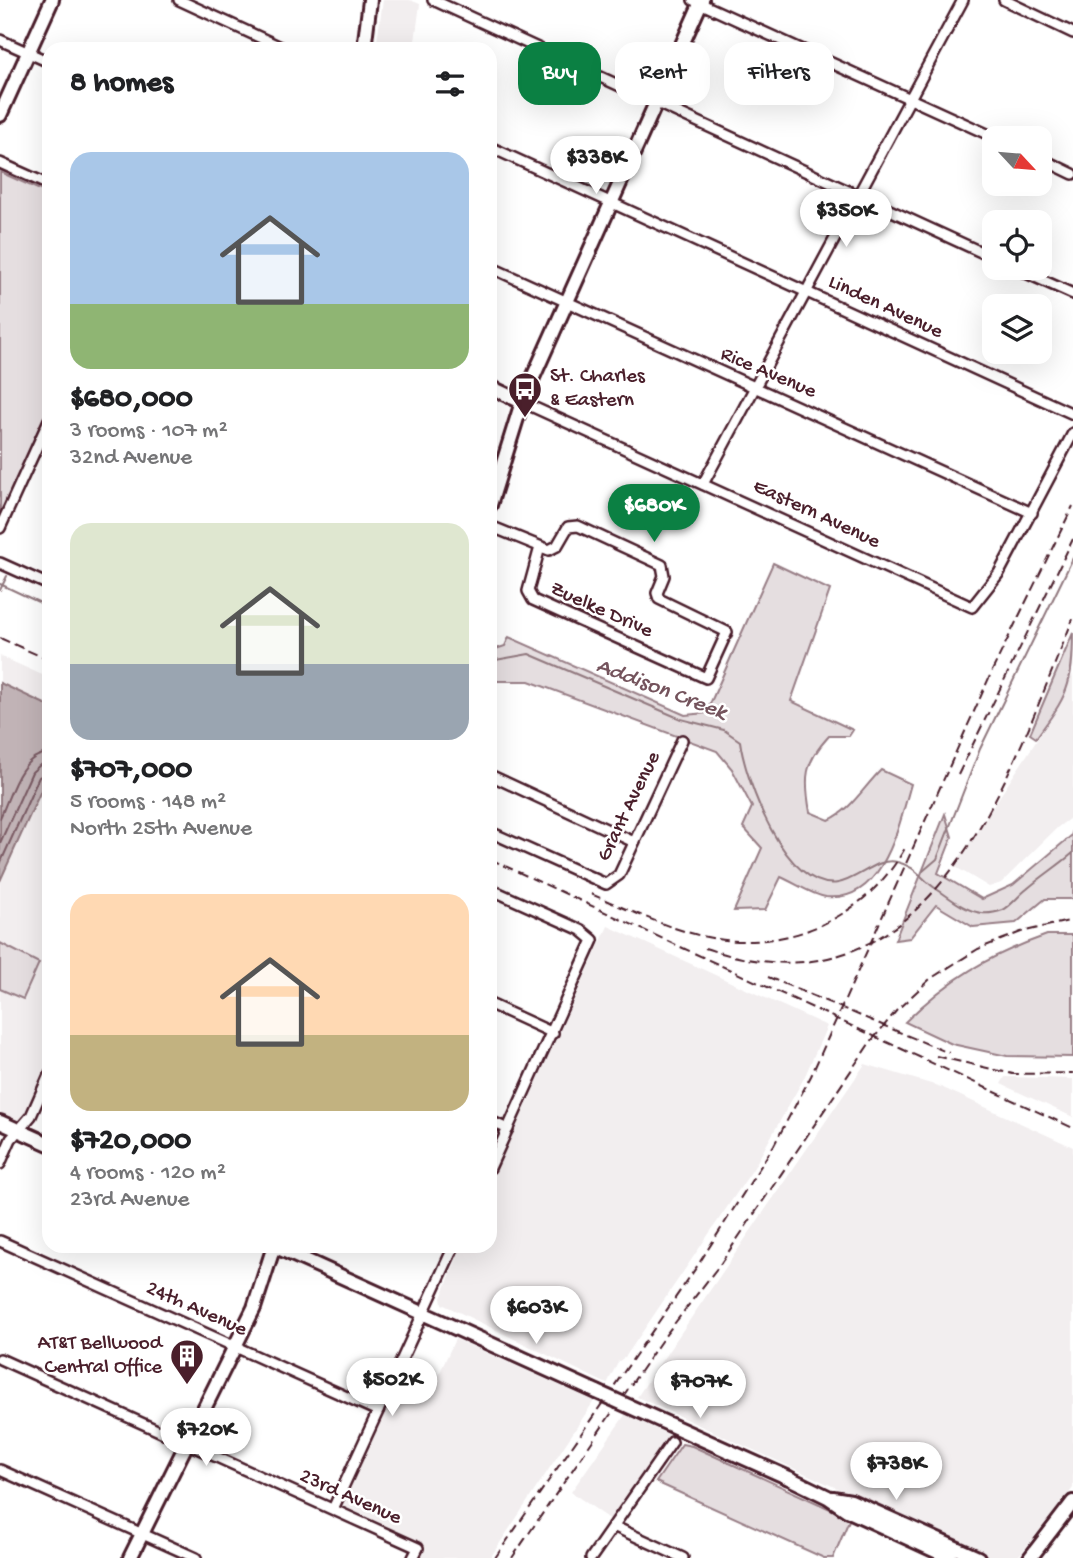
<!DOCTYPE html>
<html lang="en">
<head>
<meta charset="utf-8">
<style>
	:root { --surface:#fff; --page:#f2f2f2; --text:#202124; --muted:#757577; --accent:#0b8043 }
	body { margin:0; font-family:"Gochi Hand",sans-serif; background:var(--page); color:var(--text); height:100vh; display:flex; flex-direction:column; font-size:26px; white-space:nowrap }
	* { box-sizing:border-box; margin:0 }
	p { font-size:23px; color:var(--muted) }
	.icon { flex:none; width:38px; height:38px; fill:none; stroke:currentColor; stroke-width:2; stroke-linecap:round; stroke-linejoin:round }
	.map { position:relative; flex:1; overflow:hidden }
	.sheet { position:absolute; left:42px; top:42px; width:455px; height:1211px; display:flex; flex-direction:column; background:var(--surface); border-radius:21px; box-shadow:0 7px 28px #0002 }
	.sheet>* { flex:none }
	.top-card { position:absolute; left:518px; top:42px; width:450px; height:63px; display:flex; gap:14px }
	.needle { width:46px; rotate:116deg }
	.tools { position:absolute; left:982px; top:126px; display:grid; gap:14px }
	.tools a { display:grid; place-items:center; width:70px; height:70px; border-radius:14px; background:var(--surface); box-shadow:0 7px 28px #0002; font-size:35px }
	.price { position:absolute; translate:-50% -60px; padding:0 16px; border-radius:24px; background:#fff; color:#222; font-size:23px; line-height:46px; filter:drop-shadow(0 2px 4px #0008) }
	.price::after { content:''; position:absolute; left:50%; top:42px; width:21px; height:16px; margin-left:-10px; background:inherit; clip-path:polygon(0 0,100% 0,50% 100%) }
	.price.on { background:var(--accent); color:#fff }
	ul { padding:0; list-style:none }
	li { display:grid; align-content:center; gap:14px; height:371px; padding:0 28px }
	li span { display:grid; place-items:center; height:217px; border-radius:21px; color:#555 }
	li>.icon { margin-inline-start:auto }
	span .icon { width:126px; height:126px; fill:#fffc; stroke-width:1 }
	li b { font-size:30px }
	h2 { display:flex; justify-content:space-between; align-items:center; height:84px; padding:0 28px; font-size:30px }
	.chip { padding:0 24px; border-radius:21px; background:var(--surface); box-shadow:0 7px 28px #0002; font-size:24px; line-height:63px }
	.chip.on { background:var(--accent); color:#fff }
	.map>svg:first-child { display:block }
</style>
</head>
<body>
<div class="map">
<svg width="1073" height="1558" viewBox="0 0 1073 1558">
	<rect width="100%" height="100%" fill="#fff"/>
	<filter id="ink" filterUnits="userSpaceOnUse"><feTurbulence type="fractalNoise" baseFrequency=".0143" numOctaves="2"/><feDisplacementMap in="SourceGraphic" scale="14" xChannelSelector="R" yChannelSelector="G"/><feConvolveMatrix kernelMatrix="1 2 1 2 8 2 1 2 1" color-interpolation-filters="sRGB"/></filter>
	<g filter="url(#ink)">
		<g fill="#f2eeef">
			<polygon points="383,0 410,0 420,4 414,49 376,49"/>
			<polygon points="0,656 49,678 49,1065 21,1121 0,1112"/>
			<polygon points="1073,674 1073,816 1058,827 1001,883 989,887 954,866 1058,708"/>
			<polygon points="608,926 827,1026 804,1078 753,1169 626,1356 618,1362 607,1384 442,1304 441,1298 462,1246 490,1246 490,1184"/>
			<polygon points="865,1064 941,1087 1073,1147 1073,1488 1017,1558 990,1558 637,1397"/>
			<polygon points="1005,1077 1073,1079 1073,1117 1001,1084"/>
			<polygon points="455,1339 594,1401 490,1558 416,1558 421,1545 341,1508 407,1365 437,1379"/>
			<polygon points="625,1415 669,1435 611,1520 571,1492"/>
		</g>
		<g fill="#e5dee0" stroke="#987e86" stroke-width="2">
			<polygon points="0,172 49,194 49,410 0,519"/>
			<path d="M773 563 830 590 791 701 853 730 849 736H829C804 763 804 778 810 812L829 820C851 810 863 788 881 770L911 784C899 825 884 903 826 897 812 895 795 883 781 877L765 910 734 911 762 848 743 827 752 807 732 769 717 751 529 681H490V651L505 646 509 637 685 715 706 713Z"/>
			<path d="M1073 633C1073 686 1067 696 1036 738L1030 734Z"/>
			<polygon points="945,814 952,837 938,873 982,899 1013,885 1071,836 1073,830 1073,899 1045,899 1016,923 973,927 936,905 910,938 895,940"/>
			<path d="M1047 935H1073V1057L1007 1056 952 1044 905 1022C950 978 988 956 1047 935Z"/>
			<polygon points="0,943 39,963 23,999 0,989"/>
			<polygon points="682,1444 692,1446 850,1518 833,1558 824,1558 656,1482"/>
		</g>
		<polygon fill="#c1b3b6" stroke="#91787e" stroke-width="2" points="0,683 49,706 49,773 0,881"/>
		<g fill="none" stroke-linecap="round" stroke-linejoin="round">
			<g stroke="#7a5a63" stroke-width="2">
				<path d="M0 818C11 795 19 755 49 753"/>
				<polyline points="0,843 32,772 40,765 49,764"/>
				<polyline points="0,864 39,777 49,773"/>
			</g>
			<g stroke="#91787e" stroke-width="2">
				<polyline points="0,584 49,607"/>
				<polyline points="0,590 7,576"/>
				<path d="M490 661 529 654 681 719 724 730 740 741C745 780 786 892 838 883 858 880 877 857 897 862 916 866 921 879 935 888 949 897 966 912 982 913 988 914 997 912 1003 910 1011 906 1019 895 1027 889 1042 876 1058 866 1073 853"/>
				<polyline points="923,871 937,859 980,749 1073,558"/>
			</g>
			<g stroke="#4a1f2b" stroke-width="14">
				<g id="street">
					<polyline points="179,0 285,49"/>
					<polyline points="433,0 994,258"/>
					<polyline points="693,0 996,138"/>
					<polyline points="1004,0 1073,33"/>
					<polyline points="0,40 49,62"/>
					<polyline points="490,147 1073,414"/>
					<polyline points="1040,158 1073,174"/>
					<polyline points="0,163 49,185"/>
					<polyline points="490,267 1032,513"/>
					<polyline points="1015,268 1073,294"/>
					<polyline points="522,402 972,607 999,573 1073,433"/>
					<polyline points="703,484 963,0"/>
					<polyline points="490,526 549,550 557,546 568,527 578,526 662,565 664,576 657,593 659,599 727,632 706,678 533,600 528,591 540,547"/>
					<polyline points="0,528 49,420"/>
					<polyline points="0,563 49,585"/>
					<polyline points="490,775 634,842"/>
					<polyline points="490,832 606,884 619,875 682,740"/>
					<polyline points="490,889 581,930 593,940 490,1168"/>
					<polyline points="490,1004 553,1033"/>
					<polyline points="490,1121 508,1129"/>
					<polyline points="0,1164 11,1139 31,1116 49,1075"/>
					<polyline points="0,1241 378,1411"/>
					<polyline points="0,1359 418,1548 413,1558"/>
					<polyline points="0,1470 196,1558"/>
					<polyline points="333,1509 454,1246"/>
					<polyline points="613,1526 683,1558"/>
					<polyline points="591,1558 672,1442"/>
				</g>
			</g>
			<g stroke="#4a1f2b" stroke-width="18">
				<g id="secondary">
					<polyline points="364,49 370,0"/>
					<polyline points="0,115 52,0"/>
					<polyline points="490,387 522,402"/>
					<polyline points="490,505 522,402 702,0"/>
					<polyline points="0,1122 49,1144"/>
					<polyline points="274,1246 597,1392"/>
					<polyline points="789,1478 828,1497 847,1510 951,1558"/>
					<polyline points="833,1498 851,1501 978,1558"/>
					<polyline points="130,1558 254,1308 274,1246"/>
					<polyline points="1030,1558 1073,1502"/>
				</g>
			</g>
			<use href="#street" stroke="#fff" stroke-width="9"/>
			<use href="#secondary" stroke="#fff" stroke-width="12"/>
			<g stroke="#4a1f2b" stroke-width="2" stroke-dasharray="10 5" stroke-linecap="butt">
				<polyline points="0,638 49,660"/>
				<polyline points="958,775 1073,539"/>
				<polyline points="490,859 1073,1128"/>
				<path d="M591 894C627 909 664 927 702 936 782 955 865 920 905 848"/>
				<path d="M705 948C932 1025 1006 781 1073 619"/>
				<polyline points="768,977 949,1053"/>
				<polyline points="936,1056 1013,1074 1073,1073"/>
				<polyline points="495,1558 698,1265 774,1145 811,1076 993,669 1073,506"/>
				<polyline points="512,1558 661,1341 721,1263 869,1044 897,1010 930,979 978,949 1021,932 1073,920"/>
			</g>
			<g stroke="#4a1f2b" stroke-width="18" stroke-linecap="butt">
				<polyline id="secondary-bridge" points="597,1392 789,1478"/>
			</g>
			<use href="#secondary-bridge" stroke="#fff" stroke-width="12"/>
		</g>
	</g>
	<defs>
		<g id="bus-pin" transform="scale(1.75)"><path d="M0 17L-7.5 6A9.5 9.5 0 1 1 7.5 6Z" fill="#4a1f2b" stroke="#fff"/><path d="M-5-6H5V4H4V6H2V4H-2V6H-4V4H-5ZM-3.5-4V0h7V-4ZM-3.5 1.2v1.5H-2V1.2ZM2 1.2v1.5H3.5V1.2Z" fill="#fff"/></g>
		<g id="building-pin" transform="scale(1.75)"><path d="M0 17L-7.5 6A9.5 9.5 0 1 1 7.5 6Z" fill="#4a1f2b" stroke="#fff"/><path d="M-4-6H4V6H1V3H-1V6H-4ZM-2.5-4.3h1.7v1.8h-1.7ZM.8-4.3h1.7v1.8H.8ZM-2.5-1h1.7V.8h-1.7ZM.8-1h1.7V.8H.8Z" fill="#fff"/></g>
	</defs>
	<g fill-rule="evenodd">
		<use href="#bus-pin" x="525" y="389"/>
		<use href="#building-pin" x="187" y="1356"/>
	</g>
	<g text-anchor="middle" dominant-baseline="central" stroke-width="5" stroke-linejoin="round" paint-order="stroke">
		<g font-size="21" fill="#4a1f2b" stroke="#fff">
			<text transform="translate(885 308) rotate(25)">Linden Avenue</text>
			<text transform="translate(768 374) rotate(23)">Rice Avenue</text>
			<text transform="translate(816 515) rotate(25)">Eastern Avenue</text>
			<text transform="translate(601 611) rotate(24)">Zuelke Drive</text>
			<text transform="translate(630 807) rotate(-64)">Grant Avenue</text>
			<text transform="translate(196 1310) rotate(24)">24th Avenue</text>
			<text transform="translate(350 1498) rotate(24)">23rd Avenue</text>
		</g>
		<g font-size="21" fill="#4a1f2b" stroke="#fff" text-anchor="start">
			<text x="550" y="377">St. Charles<tspan x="550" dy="24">&amp; Eastern</tspan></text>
			<text x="162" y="1344" text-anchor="end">AT&amp;T Bellwood<tspan x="162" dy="24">Central Office</tspan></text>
		</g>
		<g font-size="23" font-style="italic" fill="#74535c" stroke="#fff">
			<text transform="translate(661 690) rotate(21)">Addison Creek</text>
		</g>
	</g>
</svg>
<div class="tools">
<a><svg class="needle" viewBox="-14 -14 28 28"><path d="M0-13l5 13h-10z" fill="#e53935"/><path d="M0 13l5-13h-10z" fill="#757577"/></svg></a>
<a><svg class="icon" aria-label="locate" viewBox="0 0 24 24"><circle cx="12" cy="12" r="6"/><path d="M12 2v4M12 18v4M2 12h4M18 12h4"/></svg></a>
<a><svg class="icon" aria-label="layers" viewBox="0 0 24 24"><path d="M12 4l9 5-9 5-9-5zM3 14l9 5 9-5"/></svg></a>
</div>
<b class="price" style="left:596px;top:196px">$338K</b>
<b class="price" style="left:846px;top:249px">$350K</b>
<b class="price on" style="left:654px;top:544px">$680K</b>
<b class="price" style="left:536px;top:1346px">$603K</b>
<b class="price" style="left:392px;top:1418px">$502K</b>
<b class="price" style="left:700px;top:1420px">$707K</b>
<b class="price" style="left:206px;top:1468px">$720K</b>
<b class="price" style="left:896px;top:1502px">$738K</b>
<div class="top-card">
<a class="chip on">Buy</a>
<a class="chip">Rent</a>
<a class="chip">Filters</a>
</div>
<section class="sheet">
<h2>8 homes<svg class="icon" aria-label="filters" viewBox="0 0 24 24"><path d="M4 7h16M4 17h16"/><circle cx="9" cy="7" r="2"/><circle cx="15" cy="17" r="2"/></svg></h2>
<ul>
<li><span style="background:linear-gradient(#a9c7e8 70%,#8fb573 0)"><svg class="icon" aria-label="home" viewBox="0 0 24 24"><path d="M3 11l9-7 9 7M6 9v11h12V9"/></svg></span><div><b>$680,000</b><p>3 rooms · 107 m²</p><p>32nd Avenue</p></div></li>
<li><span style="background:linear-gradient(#dfe7d0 65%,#9aa5b1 0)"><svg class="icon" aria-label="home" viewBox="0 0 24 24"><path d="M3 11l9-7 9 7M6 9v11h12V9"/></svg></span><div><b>$707,000</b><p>5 rooms · 148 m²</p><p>North 25th Avenue</p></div></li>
<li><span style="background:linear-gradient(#ffd9b3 65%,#c2b280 0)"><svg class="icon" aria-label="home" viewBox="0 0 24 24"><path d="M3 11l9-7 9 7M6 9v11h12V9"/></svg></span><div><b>$720,000</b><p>4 rooms · 120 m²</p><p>23rd Avenue</p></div></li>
</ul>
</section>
</div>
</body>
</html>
